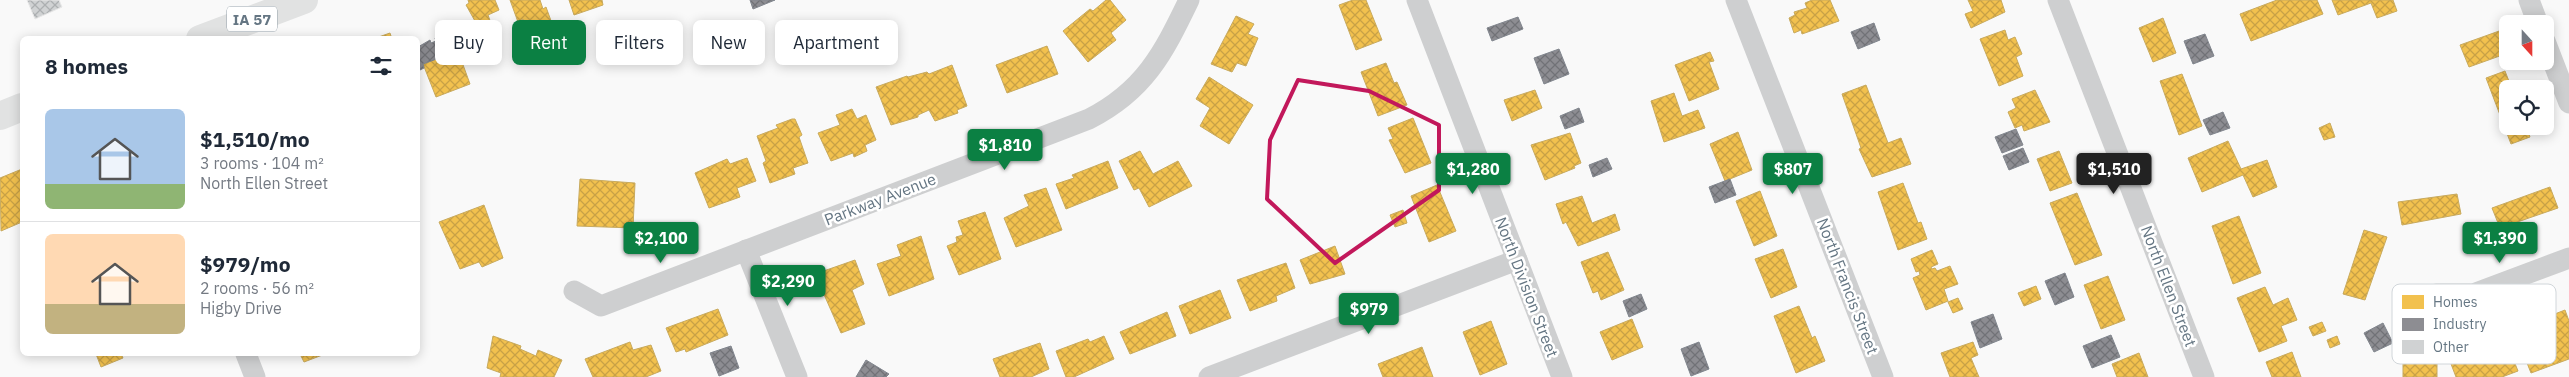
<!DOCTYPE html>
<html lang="en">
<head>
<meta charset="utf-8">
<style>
	:root { --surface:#fff; --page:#f2f2f3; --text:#1f2937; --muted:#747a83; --line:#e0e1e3; --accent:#0b8043 }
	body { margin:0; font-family:"IBM Plex Sans",sans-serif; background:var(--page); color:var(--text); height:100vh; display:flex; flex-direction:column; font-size:19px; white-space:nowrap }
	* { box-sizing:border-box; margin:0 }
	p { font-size:16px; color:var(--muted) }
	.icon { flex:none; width:28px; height:28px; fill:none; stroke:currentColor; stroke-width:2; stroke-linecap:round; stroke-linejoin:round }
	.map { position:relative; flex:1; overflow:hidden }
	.sheet { position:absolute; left:20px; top:36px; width:400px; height:320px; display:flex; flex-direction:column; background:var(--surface); border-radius:8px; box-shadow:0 2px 12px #0003 }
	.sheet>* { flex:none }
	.hud { position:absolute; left:435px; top:20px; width:475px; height:45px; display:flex; gap:10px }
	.needle { width:32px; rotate:159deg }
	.buttons { position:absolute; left:2499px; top:15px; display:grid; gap:10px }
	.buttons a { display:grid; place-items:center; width:55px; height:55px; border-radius:8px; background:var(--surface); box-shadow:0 2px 12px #0003; font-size:25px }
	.price { position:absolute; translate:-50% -42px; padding:0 11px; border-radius:5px; background:var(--accent); color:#fff; font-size:16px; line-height:32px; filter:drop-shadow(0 1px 2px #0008) }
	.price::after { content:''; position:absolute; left:50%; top:30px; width:15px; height:11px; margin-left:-8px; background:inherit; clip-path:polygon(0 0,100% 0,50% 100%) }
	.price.active { background:#222; color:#fff }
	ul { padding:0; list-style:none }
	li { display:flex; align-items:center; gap:15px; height:125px; padding:0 25px }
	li+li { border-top:1px solid var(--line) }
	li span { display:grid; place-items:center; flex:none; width:140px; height:100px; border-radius:8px; color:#555 }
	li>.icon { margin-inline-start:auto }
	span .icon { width:60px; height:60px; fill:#fffc; stroke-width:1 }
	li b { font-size:21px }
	h2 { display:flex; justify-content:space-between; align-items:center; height:60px; padding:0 25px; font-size:21px }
	.pill { padding:0 18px; border-radius:8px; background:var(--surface); box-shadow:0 2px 12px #0003; font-size:18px; line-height:45px }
	.pill.active { background:var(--accent); color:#fff }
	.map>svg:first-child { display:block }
</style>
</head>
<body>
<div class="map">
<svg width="2569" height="377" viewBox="0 0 2569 377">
	<defs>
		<pattern id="homes-cross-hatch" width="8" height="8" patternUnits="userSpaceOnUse" patternTransform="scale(1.25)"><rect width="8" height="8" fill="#f2c14e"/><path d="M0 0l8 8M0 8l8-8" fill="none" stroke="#c8a146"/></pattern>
		<pattern id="industry-cross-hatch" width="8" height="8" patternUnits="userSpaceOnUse" patternTransform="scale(1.25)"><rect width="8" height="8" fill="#8d8d92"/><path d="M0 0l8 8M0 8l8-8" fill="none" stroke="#717277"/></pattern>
		<pattern id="building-cross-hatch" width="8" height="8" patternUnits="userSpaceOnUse" patternTransform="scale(1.25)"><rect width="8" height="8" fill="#d0d2d3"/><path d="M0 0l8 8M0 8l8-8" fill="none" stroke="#acafb1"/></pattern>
	</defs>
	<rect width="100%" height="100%" fill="#f9f9f9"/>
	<g fill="url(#homes-cross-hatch)" stroke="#c8aa5e">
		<polygon points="468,0 495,0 499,10 488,15 492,26 480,30 466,5 469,3"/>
		<polygon points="510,0 540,0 543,9 546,7 558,40 534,49 523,19 518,22"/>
		<polygon points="569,0 602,0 603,5 574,15"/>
		<polygon points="1106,0 1110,0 1126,20 1111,33 1116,40 1088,62 1063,31 1090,9 1093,11"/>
		<polygon points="1353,0 1366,0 1382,40 1356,50 1339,5"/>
		<polygon points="1812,0 1830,0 1839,21 1802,34 1801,30 1794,33 1789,18 1795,15 1794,12 1807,8 1805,3"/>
		<polygon points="1968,0 2001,0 2005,12 1971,28 1965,14 1973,11"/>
		<polygon points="2277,0 2317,0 2323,14 2251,41 2240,14"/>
		<polygon points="2332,0 2393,0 2397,11 2377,18 2371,3 2338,15"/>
		<polygon points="1236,16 1254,24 1248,34 1258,38 1246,66 1237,63 1232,72 1211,64"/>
		<polygon points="2163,18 2176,53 2153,62 2139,28"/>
		<polygon points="2005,30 2008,40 2015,37 2022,54 2016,57 2023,76 1999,86 1980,39"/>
		<polygon points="2502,30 2508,44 2508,53 2469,67 2460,45"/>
		<polygon points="390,33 392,39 373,39"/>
		<polygon points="1047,46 1058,74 1007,93 996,65"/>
		<polygon points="458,51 470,84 436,97 423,64"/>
		<polygon points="1710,52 1714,61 1709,62 1719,89 1689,101 1675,65"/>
		<polygon points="1386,63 1394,83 1397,82 1407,105 1378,116 1361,72"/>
		<polygon points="952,65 967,106 957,110 958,113 935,121 929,110 918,115 918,117 891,125 876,87 907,76 908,77 927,72 929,74"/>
		<polygon points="2505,71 2512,89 2508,89 2508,126 2526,126 2530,137 2511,144 2486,78"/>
		<polygon points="2182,74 2202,126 2179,135 2160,81"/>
		<polygon points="1209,77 1253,105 1229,144 1200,126 1210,108 1196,99"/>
		<polygon points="1866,85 1888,143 1901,138 1911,164 1872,177 1859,149 1861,148 1842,94"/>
		<polygon points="1535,90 1542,108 1512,121 1504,100"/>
		<polygon points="2035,90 2050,122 2024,131 2022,125 2015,128 2008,112 2016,108 2012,99"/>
		<polygon points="1674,93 1682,116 1698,110 1705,128 1664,142 1651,101"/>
		<polygon points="852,109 857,119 866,115 876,140 865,145 867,151 854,157 853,153 831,161 818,133 840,125 836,115"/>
		<polygon points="1413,118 1431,163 1405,173 1389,140 1393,139 1388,128"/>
		<polygon points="792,119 795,119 802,135 799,137 808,163 793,168 795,174 770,183 763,163 766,161 757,136 778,128 776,125"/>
		<polygon points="2330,123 2335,137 2324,140 2319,128"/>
		<polygon points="1738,132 1752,170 1725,181 1710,144"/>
		<polygon points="1570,133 1581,163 1574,166 1575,168 1545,180 1531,145"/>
		<polygon points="2228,141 2241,169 2267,160 2277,187 2253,197 2243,175 2202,192 2188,158"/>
		<polygon points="1140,151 1153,174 1178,161 1192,186 1149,207 1139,188 1134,190 1119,161"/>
		<polygon points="2059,151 2072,183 2050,191 2037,159"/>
		<polygon points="747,158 756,181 737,188 740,197 709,208 695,173 727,159 730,164"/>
		<polygon points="1108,161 1118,188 1066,209 1056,184 1074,178 1072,175"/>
		<polygon points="22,169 22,222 1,231 0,178"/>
		<polygon points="580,179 635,183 633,228 577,226"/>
		<polygon points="1903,183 1918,223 1921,222 1927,239 1898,250 1878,192"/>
		<polygon points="1437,185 1456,231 1429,242 1411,196"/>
		<polygon points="2550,187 2558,208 2500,228 2492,208"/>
		<polygon points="1046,188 1062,230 1016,247 1004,218 1029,206 1024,195"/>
		<polygon points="1760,191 1777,236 1754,246 1736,201"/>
		<polygon points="2077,193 2102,255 2075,265 2050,203"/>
		<polygon points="2457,194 2461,214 2402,225 2398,202"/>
		<polygon points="1582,196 1592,223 1615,214 1620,230 1578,246 1566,222 1563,224 1556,204"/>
		<polygon points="484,205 503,258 482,267 479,262 460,269 439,222"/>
		<polygon points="1403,210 1407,223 1395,227 1390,215"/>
		<polygon points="985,212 1001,259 959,275 947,246 957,242 956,237 963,235 958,221"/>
		<polygon points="2239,216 2261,273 2233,284 2212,226"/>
		<polygon points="2364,230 2387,237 2365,300 2343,294"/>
		<polygon points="921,236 934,279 889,296 877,264 901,256 897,245"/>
		<polygon points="1335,246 1345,274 1310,284 1300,260"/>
		<polygon points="1783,249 1797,287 1771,298 1755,259"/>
		<polygon points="1932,250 1938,264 1931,267 1932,269 1935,268 1937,271 1950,266 1958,284 1944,289 1948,301 1926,310 1913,278 1920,275 1919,271 1916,272 1911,259"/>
		<polygon points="1608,252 1624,290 1601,300 1598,291 1593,293 1581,262"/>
		<polygon points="855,260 864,284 852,290 865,324 841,333 815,274"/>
		<polygon points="1286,263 1295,288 1276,296 1277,301 1250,311 1237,280"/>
		<polygon points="2108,276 2125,320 2101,329 2084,285"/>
		<polygon points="2036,286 2041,299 2024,306 2018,293"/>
		<polygon points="2265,287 2273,305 2288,298 2297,320 2281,326 2287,341 2259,352 2237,298"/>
		<polygon points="1220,290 1231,318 1190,334 1179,306"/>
		<polygon points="1958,298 1963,309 1953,313 1948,302"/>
		<polygon points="1799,306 1812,338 1815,336 1825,361 1796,373 1774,316"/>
		<polygon points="718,309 728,335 686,352 685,349 676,352 666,328"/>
		<polygon points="2565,310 2569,321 2569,359 2531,373 2514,330"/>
		<polygon points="1167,312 1176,336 1130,354 1120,332"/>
		<polygon points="1632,319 1643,347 1612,360 1600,332"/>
		<polygon points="1491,321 1507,364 1480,375 1463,332"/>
		<polygon points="2322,322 2326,331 2313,336 2309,327"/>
		<polygon points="2503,334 2518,371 2502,377 2456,377 2448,356"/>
		<polygon points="493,336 521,346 520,349 536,356 538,350 562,360 554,377 500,377 501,373 487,368"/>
		<polygon points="1104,336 1114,359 1074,377 1066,377 1056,351 1088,339 1090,342"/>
		<polygon points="2337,336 2340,344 2330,348 2327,340"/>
		<polygon points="630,342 633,350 651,345 661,371 646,377 593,377 585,359"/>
		<polygon points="1973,342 1978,355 1971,358 1979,377 1950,377 1941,353"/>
		<polygon points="1040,343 1049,369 1031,377 1000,377 993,359"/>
		<polygon points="1422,347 1433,377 1383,377 1378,364"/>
		<polygon points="2292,352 2301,377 2272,377 2266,362"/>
		<polygon points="2139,353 2148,377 2117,377 2112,364"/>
		<polygon points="96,354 121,354 123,358 101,367"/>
		<polygon points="300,354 325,354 304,362"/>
		<rect x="2403" y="357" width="34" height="20"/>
	</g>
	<g fill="url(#industry-cross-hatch)" stroke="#81868e">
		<polygon points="750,0 775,0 753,9"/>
		<polygon points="1518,17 1523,29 1492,41 1487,28"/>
		<polygon points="1874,23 1880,40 1858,49 1851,32"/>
		<polygon points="458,30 467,52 459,55 458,51 423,64 424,68 418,71 418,47 430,40 431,43 436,41 435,38 439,36 440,39"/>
		<polygon points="2205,34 2214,56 2193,64 2184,41"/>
		<polygon points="1559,49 1569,74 1544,84 1534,58"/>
		<polygon points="1579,108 1584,122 1565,129 1560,116"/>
		<polygon points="2223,112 2230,128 2210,135 2203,120"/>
		<polygon points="2016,129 2023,145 2002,153 1995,137"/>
		<polygon points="2023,148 2029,162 2009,170 2003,156"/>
		<polygon points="1607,158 1612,169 1593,177 1589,165"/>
		<polygon points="1730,179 1736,195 1715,203 1709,187"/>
		<polygon points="2065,273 2074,297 2055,305 2045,281"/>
		<polygon points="1641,294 1647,309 1629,317 1623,301"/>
		<polygon points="1993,314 2002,339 1980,348 1971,322"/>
		<polygon points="2383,323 2393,343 2374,352 2364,333"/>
		<polygon points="2111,335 2120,357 2092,368 2083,346"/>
		<polygon points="1699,342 1709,369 1691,376 1681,349"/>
		<polygon points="731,346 739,368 719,376 710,353"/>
		<polygon points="866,360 889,374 886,377 856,377"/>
	</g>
	<polygon fill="url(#building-cross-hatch)" stroke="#e8e8e8" points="27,0 59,0 62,7 35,19"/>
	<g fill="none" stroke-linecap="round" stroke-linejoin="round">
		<g stroke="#cecfd0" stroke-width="21">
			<polyline points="1417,0 1562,377"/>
			<polyline points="1736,0 1883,377"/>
			<polyline points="2058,0 2204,377"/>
			<polyline points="2529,0 2538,24"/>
			<polyline points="2545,41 2569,103"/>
			<polyline points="746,250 797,377"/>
			<path d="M574 291 601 306 1089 119C1144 91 1163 54 1189 0"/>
			<polyline points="2436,294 2473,294 2569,258"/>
			<polyline points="246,354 255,377"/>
			<polyline points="1209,377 1517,260"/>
		</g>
		<g stroke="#e1e2e2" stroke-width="28">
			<polyline points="200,39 304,0"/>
			<polyline points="0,116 22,107"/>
		</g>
	</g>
	<path fill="none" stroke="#c2185b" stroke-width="4" stroke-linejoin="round" d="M1298 80 1369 91 1439 125V190L1335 263 1267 199 1270 140Z"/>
	<g text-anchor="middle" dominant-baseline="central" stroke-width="5" stroke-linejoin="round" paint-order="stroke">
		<rect fill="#fff" stroke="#939fa8" stroke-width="1" x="227" y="6.5" width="50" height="25" rx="4"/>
		<g font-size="15" font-weight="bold" fill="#657683">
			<text x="252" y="19">IA 57</text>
		</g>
		<g font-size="16" fill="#657683" stroke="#fff">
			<text transform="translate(880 199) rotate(-21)">Parkway Avenue</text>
			<text transform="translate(1848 286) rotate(69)">North Francis Street</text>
			<text transform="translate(2169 286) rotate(69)">North Ellen Street</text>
			<text transform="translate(1527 287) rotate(69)">North Division Street</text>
		</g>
	</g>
	<rect x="2392" y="284" width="164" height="80" rx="8" fill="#fff" stroke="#d1d6da" stroke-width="1"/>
	<rect x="2402" y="295" width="22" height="14" fill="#f2c14e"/>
	<rect x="2402" y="318" width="22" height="13" fill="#8d8d92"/>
	<rect x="2402" y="340" width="22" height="14" fill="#d0d2d3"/>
	<g font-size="14" fill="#657683">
		<text x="2433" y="307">Homes</text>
		<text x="2433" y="329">Industry</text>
		<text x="2433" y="352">Other</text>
	</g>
</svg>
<div class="buttons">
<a><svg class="needle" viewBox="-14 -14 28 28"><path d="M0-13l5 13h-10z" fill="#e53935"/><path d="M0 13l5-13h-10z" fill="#747a83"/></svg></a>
<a><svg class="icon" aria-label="locate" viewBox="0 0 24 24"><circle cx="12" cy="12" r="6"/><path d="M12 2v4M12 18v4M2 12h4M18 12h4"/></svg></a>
</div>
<b class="price" style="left:1005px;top:171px">$1,810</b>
<b class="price" style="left:1473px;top:195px">$1,280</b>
<b class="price" style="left:1793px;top:195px">$807</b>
<b class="price active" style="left:2114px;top:195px">$1,510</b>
<b class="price" style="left:661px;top:264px">$2,100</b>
<b class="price" style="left:2500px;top:264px">$1,390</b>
<b class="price" style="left:788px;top:307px">$2,290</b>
<b class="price" style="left:1369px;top:335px">$979</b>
<div class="hud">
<a class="pill">Buy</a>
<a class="pill active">Rent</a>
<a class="pill">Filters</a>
<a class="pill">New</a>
<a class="pill">Apartment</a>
</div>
<section class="sheet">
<h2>8 homes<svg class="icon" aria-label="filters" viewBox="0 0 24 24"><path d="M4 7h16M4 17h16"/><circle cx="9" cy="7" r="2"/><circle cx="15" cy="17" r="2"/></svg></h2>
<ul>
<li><span style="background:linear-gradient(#a9c7e8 75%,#8fb573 0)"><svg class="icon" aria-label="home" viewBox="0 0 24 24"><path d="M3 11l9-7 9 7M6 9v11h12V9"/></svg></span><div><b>$1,510/mo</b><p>3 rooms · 104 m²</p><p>North Ellen Street</p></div></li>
<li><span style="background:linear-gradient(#ffd9b3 70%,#c2b280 0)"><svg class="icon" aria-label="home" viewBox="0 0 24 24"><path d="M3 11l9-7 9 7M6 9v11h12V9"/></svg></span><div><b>$979/mo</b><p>2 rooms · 56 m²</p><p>Higby Drive</p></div></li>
</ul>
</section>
</div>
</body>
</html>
